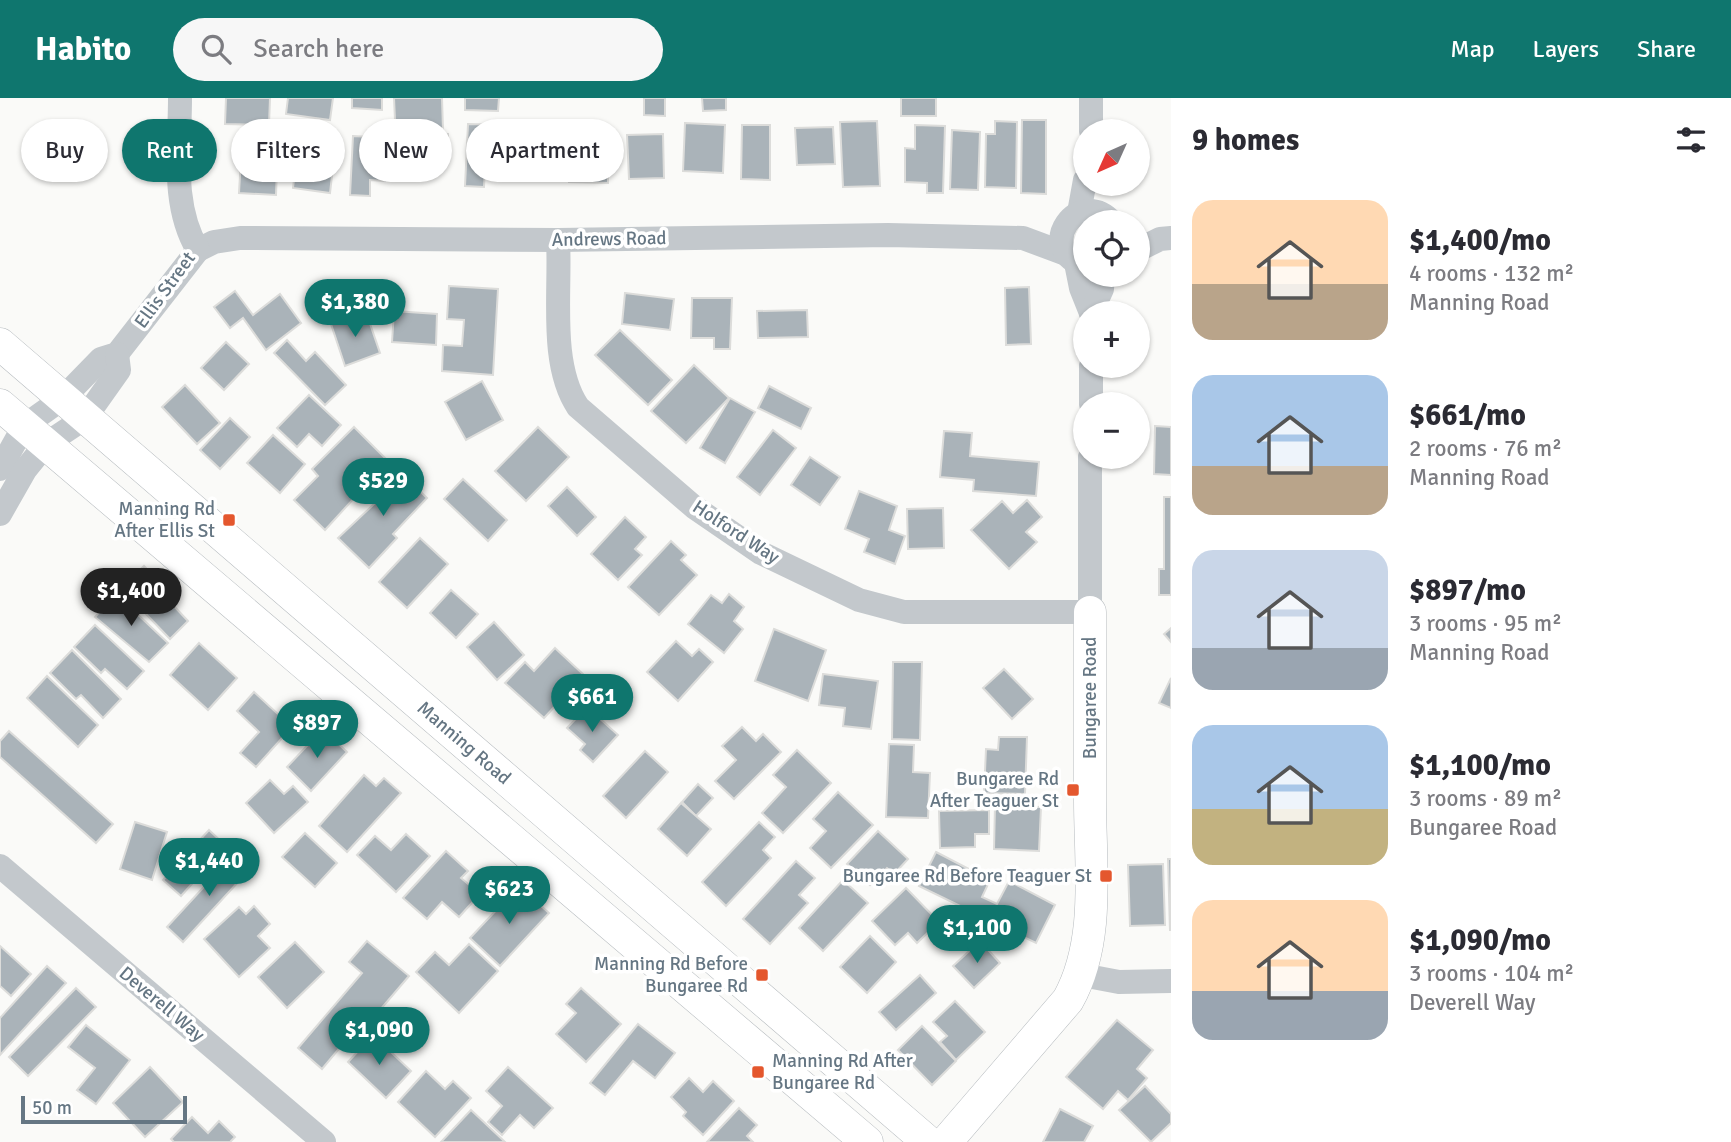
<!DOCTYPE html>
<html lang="en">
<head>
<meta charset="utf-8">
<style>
	:root { --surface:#fff; --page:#f7f7f7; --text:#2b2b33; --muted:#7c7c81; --accent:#0f766e }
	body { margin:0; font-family:Signika,sans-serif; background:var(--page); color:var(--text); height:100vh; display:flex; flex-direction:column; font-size:26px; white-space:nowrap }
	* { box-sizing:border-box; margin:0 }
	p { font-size:23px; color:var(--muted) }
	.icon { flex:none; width:38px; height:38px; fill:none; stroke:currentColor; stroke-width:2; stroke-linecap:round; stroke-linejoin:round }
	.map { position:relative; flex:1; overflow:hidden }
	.panel { display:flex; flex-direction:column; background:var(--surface); width:560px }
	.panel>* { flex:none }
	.hud { position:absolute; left:21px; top:21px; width:665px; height:63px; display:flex; gap:14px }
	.needle { width:46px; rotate:225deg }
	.fabs { position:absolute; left:1073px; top:21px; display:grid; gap:14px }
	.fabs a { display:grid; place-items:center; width:77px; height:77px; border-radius:50%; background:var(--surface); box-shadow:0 2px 5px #0004; font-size:35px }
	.scale { position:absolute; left:21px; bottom:18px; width:166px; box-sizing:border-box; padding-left:7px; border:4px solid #657683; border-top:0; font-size:19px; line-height:24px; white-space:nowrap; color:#657683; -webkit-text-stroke:5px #fff; paint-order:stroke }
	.price { position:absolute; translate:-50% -60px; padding:0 16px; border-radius:24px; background:var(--accent); color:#fff; font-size:23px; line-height:46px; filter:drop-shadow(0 2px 4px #0008) }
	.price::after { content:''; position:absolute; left:50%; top:42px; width:21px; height:16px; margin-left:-10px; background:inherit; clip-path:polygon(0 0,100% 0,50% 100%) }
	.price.active { background:#222; color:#fff }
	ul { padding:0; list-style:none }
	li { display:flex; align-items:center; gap:21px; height:175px; padding:0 21px }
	li span { display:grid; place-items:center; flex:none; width:196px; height:140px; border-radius:21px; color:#555 }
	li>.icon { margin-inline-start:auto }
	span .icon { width:84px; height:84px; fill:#fffc; stroke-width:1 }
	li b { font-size:30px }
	h2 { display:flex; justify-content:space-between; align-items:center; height:84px; padding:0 21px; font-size:30px }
	.pill { padding:0 24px; border-radius:32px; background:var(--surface); box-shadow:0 2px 5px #0004; font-size:24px; line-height:63px }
	.pill.active { background:var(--accent); color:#fff }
	header { display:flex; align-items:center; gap:42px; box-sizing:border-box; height:98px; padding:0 35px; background:var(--accent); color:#fff }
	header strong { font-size:33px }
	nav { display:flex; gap:38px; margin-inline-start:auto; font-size:24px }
	.search { width:490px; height:63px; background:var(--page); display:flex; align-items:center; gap:18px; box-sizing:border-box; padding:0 24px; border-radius:38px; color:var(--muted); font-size:26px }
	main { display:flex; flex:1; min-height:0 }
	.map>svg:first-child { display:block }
</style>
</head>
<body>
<header>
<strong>Habito</strong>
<div class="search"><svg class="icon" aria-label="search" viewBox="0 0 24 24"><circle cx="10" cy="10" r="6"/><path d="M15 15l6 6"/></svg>Search here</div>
<nav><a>Map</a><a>Layers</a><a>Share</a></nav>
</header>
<main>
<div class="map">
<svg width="1171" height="1044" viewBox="0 0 1171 1044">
	<rect width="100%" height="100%" fill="#fafaf8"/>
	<g fill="#aab3b9" stroke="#dcdcda" stroke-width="2">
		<polygon points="226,0 270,0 269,27 225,26"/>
		<polygon points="288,0 333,0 330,22 286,16"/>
		<polygon points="352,0 382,0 382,12 352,10"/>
		<polygon points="394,0 442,0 443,32 415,33 414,22 395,22"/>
		<polygon points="465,0 499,0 498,13 465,12"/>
		<polygon points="644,0 665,0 665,18 644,17"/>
		<polygon points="702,0 726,0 726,12 703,13"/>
		<rect x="901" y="0" width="35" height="18"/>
		<polygon points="1022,22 1046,22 1046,96 1021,95"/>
		<polygon points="877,23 880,88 843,89 840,24"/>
		<polygon points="995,23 1017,24 1016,90 985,89 986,36 995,36"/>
		<polygon points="685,25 725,27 723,75 683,73"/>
		<polygon points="468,26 502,27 500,71 485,71 484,89 465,88"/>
		<polygon points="742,27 770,27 770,82 741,81"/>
		<polygon points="915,27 945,28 943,95 927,95 927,85 905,84 905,50 915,51"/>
		<polygon points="516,29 555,31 553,80 514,78"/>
		<polygon points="833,29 835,66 797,67 795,30"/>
		<polygon points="952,32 980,34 978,92 950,91"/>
		<polygon points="570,33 608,34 608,85 569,84"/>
		<polygon points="398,35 448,36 448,65 397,64"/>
		<polygon points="663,36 664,80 629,81 627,37"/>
		<polygon points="299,38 336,43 330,95 293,90"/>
		<polygon points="353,38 387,40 385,83 370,82 370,98 350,97"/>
		<polygon points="242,42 278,44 276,97 239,95"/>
		<polygon points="449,188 498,191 493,277 442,273 443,247 462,248 464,222 447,221"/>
		<polygon points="1029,189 1031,246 1006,247 1005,190"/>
		<polygon points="235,193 253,217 280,196 301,225 266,252 243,220 230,230 214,209"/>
		<polygon points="625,195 674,201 670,232 622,226"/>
		<polygon points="692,200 732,200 730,251 714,251 714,240 691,240"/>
		<polygon points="807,212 808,239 758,240 757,213"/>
		<polygon points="394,213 437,216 436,247 392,244"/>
		<polygon points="366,214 380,255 345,268 331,226"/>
		<polygon points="620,232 672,282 648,307 595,257"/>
		<polygon points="287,242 306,263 315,254 346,287 325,307 274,255"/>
		<polygon points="226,244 249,266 224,292 201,270"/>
		<polygon points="694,267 729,300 686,345 651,313"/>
		<polygon points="482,283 503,322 466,342 445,304"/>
		<polygon points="185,287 220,325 197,346 162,309"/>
		<polygon points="769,288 811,310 801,331 758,310"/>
		<polygon points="309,297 341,327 322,348 309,336 297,349 277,330"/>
		<polygon points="730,300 755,314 725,365 700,350"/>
		<polygon points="230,320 250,339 220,371 200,352"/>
		<polygon points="1155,328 1171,329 1171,377 1154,376"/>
		<polygon points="354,329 388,363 325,432 294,402 318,378 312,371"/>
		<polygon points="538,329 569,359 526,403 495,373"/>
		<polygon points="773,332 796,350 760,397 737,379"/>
		<polygon points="944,333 972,335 970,358 1039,364 1036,398 973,393 974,382 940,379"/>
		<polygon points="273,337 305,366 280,395 247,365"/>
		<polygon points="810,359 840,379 820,407 791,387"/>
		<polygon points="391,365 427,400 393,436 397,440 369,470 338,440 391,390 378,378"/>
		<polygon points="463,381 507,422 488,443 444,401"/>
		<polygon points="567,389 596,419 577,438 548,408"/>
		<polygon points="859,393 897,408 889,432 905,438 895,466 864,454 869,441 845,431"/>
		<polygon points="1164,399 1171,399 1171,497 1159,497 1159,471 1164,471"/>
		<polygon points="1027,402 1042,419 1026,434 1037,444 1009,471 971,432 1002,403 1013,415"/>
		<polygon points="943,410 944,450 908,451 907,411"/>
		<polygon points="625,419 646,439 635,451 642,457 618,482 591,456"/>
		<polygon points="420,440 448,466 407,510 379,484"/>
		<polygon points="671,443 686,457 681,462 697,477 659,517 628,489"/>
		<polygon points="144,468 176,502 172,506 188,523 170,541 121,490"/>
		<polygon points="451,492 478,516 456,540 430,515"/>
		<polygon points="116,496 168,545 149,564 95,519"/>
		<polygon points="729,496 744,509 734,523 743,531 724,555 688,526 711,497 722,505"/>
		<polygon points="494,524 524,557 497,582 467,549"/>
		<polygon points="95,527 144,573 127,591 105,571 101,575 74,549"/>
		<polygon points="1171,530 1171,544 1164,536"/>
		<polygon points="774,531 826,552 808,603 755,583"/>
		<polygon points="676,543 692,558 699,551 713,564 678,603 647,574"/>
		<polygon points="199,545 237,580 208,612 170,577"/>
		<polygon points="555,550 584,577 544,620 505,585 525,564 534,573"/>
		<polygon points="72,552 121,601 103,620 81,597 76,601 50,575"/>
		<polygon points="893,564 922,564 920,642 892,641"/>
		<polygon points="1004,571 1033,601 1012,621 983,590"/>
		<polygon points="823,576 878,583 871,631 843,628 845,610 819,607"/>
		<polygon points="47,578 98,627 78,649 27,600"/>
		<polygon points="1171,580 1171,610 1159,605"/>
		<polygon points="254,594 292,629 256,669 240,655 259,634 237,613"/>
		<polygon points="587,609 618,637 593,664 580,652 585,646 567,630"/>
		<polygon points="742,629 756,643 763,636 781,654 734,701 715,683 736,662 722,648"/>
		<polygon points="323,631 347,654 311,693 287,669"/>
		<polygon points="9,633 113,726 96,745 0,659 0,643"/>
		<polygon points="999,639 1027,639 1025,696 984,695 986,651 998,652"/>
		<polygon points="889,646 914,647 913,674 930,675 928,720 886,719"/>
		<polygon points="797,652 831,685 783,735 762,715 786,689 773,677"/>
		<polygon points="645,653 668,674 626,720 603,698"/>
		<polygon points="364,677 376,688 384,680 401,695 347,754 319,728"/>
		<polygon points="270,682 284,696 293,688 308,704 274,735 246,705"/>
		<polygon points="698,686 713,700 696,718 682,704"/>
		<polygon points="838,694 873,727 831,770 810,750 826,733 813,721"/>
		<polygon points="681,705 711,731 687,758 658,731"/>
		<polygon points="995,707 1041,709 1039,753 994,751"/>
		<polygon points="989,712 989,736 975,736 975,749 940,750 939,713"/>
		<polygon points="135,724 167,734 152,782 120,771"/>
		<polygon points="759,724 775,739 763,752 771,760 726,808 702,784"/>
		<polygon points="209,732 226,748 181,798 163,782"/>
		<polygon points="878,733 908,761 894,776 887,770 870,787 847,766"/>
		<polygon points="305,735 337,765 315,789 282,759"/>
		<polygon points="406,736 430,758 396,794 357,757 375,738 391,752"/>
		<polygon points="446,753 468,773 461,780 480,796 459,819 442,804 427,821 403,800"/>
		<polygon points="936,754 990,782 982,799 997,806 1009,783 1055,807 1036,845 919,788"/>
		<polygon points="235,755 251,770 183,844 167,829"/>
		<polygon points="1168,761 1171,761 1171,832 1170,832"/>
		<polygon points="796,763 815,780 799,797 808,805 770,846 743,821"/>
		<polygon points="1163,766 1165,827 1130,828 1128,767"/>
		<polygon points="843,782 868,805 823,853 799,830"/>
		<polygon points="519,788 549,815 500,868 470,840"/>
		<polygon points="906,790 939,824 917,845 908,835 895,847 872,823"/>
		<polygon points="254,808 270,826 258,838 270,850 239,879 204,841 239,809 246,816"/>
		<polygon points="870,838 896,864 867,895 840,869"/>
		<polygon points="367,843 409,878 374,919 369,915 322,971 298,950 362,875 349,864"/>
		<polygon points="980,843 1000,865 974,890 953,868"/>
		<polygon points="295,844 324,874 287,910 258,879"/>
		<polygon points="469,846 498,873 459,915 416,874 435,854 449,867"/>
		<polygon points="0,848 31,876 11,898 0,888"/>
		<polygon points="47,868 66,885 0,957 0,920"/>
		<polygon points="920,877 936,895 896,932 879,914"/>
		<polygon points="76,890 96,909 28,978 9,959"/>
		<polygon points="581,890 621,926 586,964 556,936 576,915 566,906"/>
		<polygon points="955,903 985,934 956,962 940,944 947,938 933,924"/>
		<polygon points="1117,922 1153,952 1137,971 1147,980 1128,1002 1118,993 1103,1011 1066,979"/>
		<polygon points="638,926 675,955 655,980 633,963 605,997 590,985"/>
		<polygon points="86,927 130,962 96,1006 77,992 95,970 68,949"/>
		<polygon points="922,928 956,963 932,987 898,952"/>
		<polygon points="373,937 411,973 386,1000 348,964"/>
		<polygon points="150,969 183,1004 145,1039 113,1005"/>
		<polygon points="508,969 553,1010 534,1030 520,1017 502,1037 488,1024 502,1008 486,993"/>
		<polygon points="426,973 445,991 453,983 471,1000 435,1039 398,1004"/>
		<polygon points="689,980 703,994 713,983 734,1003 703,1037 683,1018 686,1014 671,999"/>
		<polygon points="1145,988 1171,1016 1171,1025 1151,1044 1119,1012"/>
		<polygon points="739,1010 757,1027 747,1038 753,1044 707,1044"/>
		<polygon points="1060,1011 1093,1028 1084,1044 1043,1044"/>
		<polygon points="471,1012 505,1044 441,1044"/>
		<polygon points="192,1019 208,1035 219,1023 235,1039 230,1044 174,1044 171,1041"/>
	</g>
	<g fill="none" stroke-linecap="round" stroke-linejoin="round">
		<g stroke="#b5babe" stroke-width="33">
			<g id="major">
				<path id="s1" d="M0 246 928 1044"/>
				<polyline points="0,307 867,1044"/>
				<path d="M946 1044 1068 902C1101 843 1090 768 1090 702 1090 639 1090 577 1090 514"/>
			</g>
		</g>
		<g stroke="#c3c8cc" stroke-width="24">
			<polyline points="1091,0 1091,33"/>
			<polyline points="1079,115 1085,82"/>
			<path d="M558 142C561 193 549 266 578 309L694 409 761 455 859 502 904 514H1090V359"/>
			<polyline points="198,152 214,144 240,140 558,142 888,137 1023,140 1066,156"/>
			<polyline points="1138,152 1160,141 1171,140"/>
			<polyline points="1076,165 1081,190 1091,215"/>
			<path d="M1085 168C1033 150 1079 88 1112 124"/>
			<polyline points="1091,215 1102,191 1103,177"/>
			<polyline points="1091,306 1091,268"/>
			<path d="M0 371 24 328 62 301 101 261 117 256 198 152C171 107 180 51 180 0"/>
			<polyline points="0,416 25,372 46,346 85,320 119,272 117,256"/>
			<polyline points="0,768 324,1044"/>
			<polyline points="1082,877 1119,884 1171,883"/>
		</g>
		<use href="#major" stroke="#fff" stroke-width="32"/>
	</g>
	<g fill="#e4572e" stroke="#fff" stroke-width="2.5">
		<rect x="222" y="415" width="14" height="14" rx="3.5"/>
		<rect x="1066" y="685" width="14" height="14" rx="3.5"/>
		<rect x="1099" y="771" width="14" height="14" rx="3.5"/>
		<rect x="755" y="870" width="14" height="14" rx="3.5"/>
		<rect x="751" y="967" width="14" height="14" rx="3.5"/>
	</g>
	<g text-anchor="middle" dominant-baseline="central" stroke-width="7" stroke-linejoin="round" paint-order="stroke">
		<g font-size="19" fill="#657683" stroke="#fff">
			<text transform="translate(609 141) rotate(-1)">Andrews Road</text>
			<text transform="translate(165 192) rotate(-54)">Ellis Street</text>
			<text transform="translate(736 434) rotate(33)">Holford Way</text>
			<text transform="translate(1090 600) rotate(-90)">Bungaree Road</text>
			<text stroke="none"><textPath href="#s1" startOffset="612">Manning Road</textPath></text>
			<text transform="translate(162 906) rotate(40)">Deverell Way</text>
		</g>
		<g font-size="19" fill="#657683" stroke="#fff" text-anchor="end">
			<text x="215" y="411">Manning Rd<tspan x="215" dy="22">After Ellis St</tspan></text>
			<text x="1059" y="681">Bungaree Rd<tspan x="1059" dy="22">After Teaguer St</tspan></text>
			<text x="1092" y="778">Bungaree Rd Before Teaguer St</text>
			<text x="748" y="866">Manning Rd Before<tspan x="748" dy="22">Bungaree Rd</tspan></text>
			<text x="772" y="963" text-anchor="start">Manning Rd After<tspan x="772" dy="22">Bungaree Rd</tspan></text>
		</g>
	</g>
</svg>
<div class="fabs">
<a><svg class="needle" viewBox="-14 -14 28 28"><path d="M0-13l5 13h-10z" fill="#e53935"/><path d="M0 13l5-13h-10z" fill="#7c7c81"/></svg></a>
<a><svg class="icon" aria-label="locate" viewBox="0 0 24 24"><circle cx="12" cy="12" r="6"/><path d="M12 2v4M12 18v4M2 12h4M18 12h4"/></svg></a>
<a>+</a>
<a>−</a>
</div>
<div class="scale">50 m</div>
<b class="price" style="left:355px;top:241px">$1,380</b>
<b class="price" style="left:383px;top:420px">$529</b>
<b class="price active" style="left:131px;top:530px">$1,400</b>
<b class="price" style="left:592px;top:636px">$661</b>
<b class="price" style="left:317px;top:662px">$897</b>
<b class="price" style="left:209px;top:800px">$1,440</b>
<b class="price" style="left:509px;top:828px">$623</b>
<b class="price" style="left:977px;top:867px">$1,100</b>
<b class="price" style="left:379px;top:969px">$1,090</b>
<div class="hud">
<a class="pill">Buy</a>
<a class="pill active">Rent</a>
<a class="pill">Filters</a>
<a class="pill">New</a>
<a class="pill">Apartment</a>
</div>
</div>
<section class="panel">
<h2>9 homes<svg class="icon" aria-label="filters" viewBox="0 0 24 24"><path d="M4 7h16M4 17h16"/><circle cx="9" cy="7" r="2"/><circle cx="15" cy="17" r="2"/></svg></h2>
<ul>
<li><span style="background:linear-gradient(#ffd9b3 60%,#b9a48a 0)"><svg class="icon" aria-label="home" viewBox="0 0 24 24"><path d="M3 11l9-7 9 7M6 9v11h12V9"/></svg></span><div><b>$1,400/mo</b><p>4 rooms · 132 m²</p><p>Manning Road</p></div></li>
<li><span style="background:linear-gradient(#a9c7e8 65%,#b9a48a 0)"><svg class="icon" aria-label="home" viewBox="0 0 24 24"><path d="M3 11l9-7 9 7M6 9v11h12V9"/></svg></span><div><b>$661/mo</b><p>2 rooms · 76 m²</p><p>Manning Road</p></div></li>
<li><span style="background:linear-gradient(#c9d6e8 70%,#9aa5b1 0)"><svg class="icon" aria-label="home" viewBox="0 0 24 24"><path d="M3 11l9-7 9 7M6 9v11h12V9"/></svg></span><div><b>$897/mo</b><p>3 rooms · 95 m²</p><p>Manning Road</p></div></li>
<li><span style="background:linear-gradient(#a9c7e8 60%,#c2b280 0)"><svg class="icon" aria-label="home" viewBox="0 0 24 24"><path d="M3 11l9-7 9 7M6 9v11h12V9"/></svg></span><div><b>$1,100/mo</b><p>3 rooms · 89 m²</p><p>Bungaree Road</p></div></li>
<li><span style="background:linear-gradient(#ffd9b3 65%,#9aa5b1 0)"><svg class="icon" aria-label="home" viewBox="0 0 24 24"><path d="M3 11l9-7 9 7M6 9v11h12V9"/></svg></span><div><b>$1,090/mo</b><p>3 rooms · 104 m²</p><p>Deverell Way</p></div></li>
</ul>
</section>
</main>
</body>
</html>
